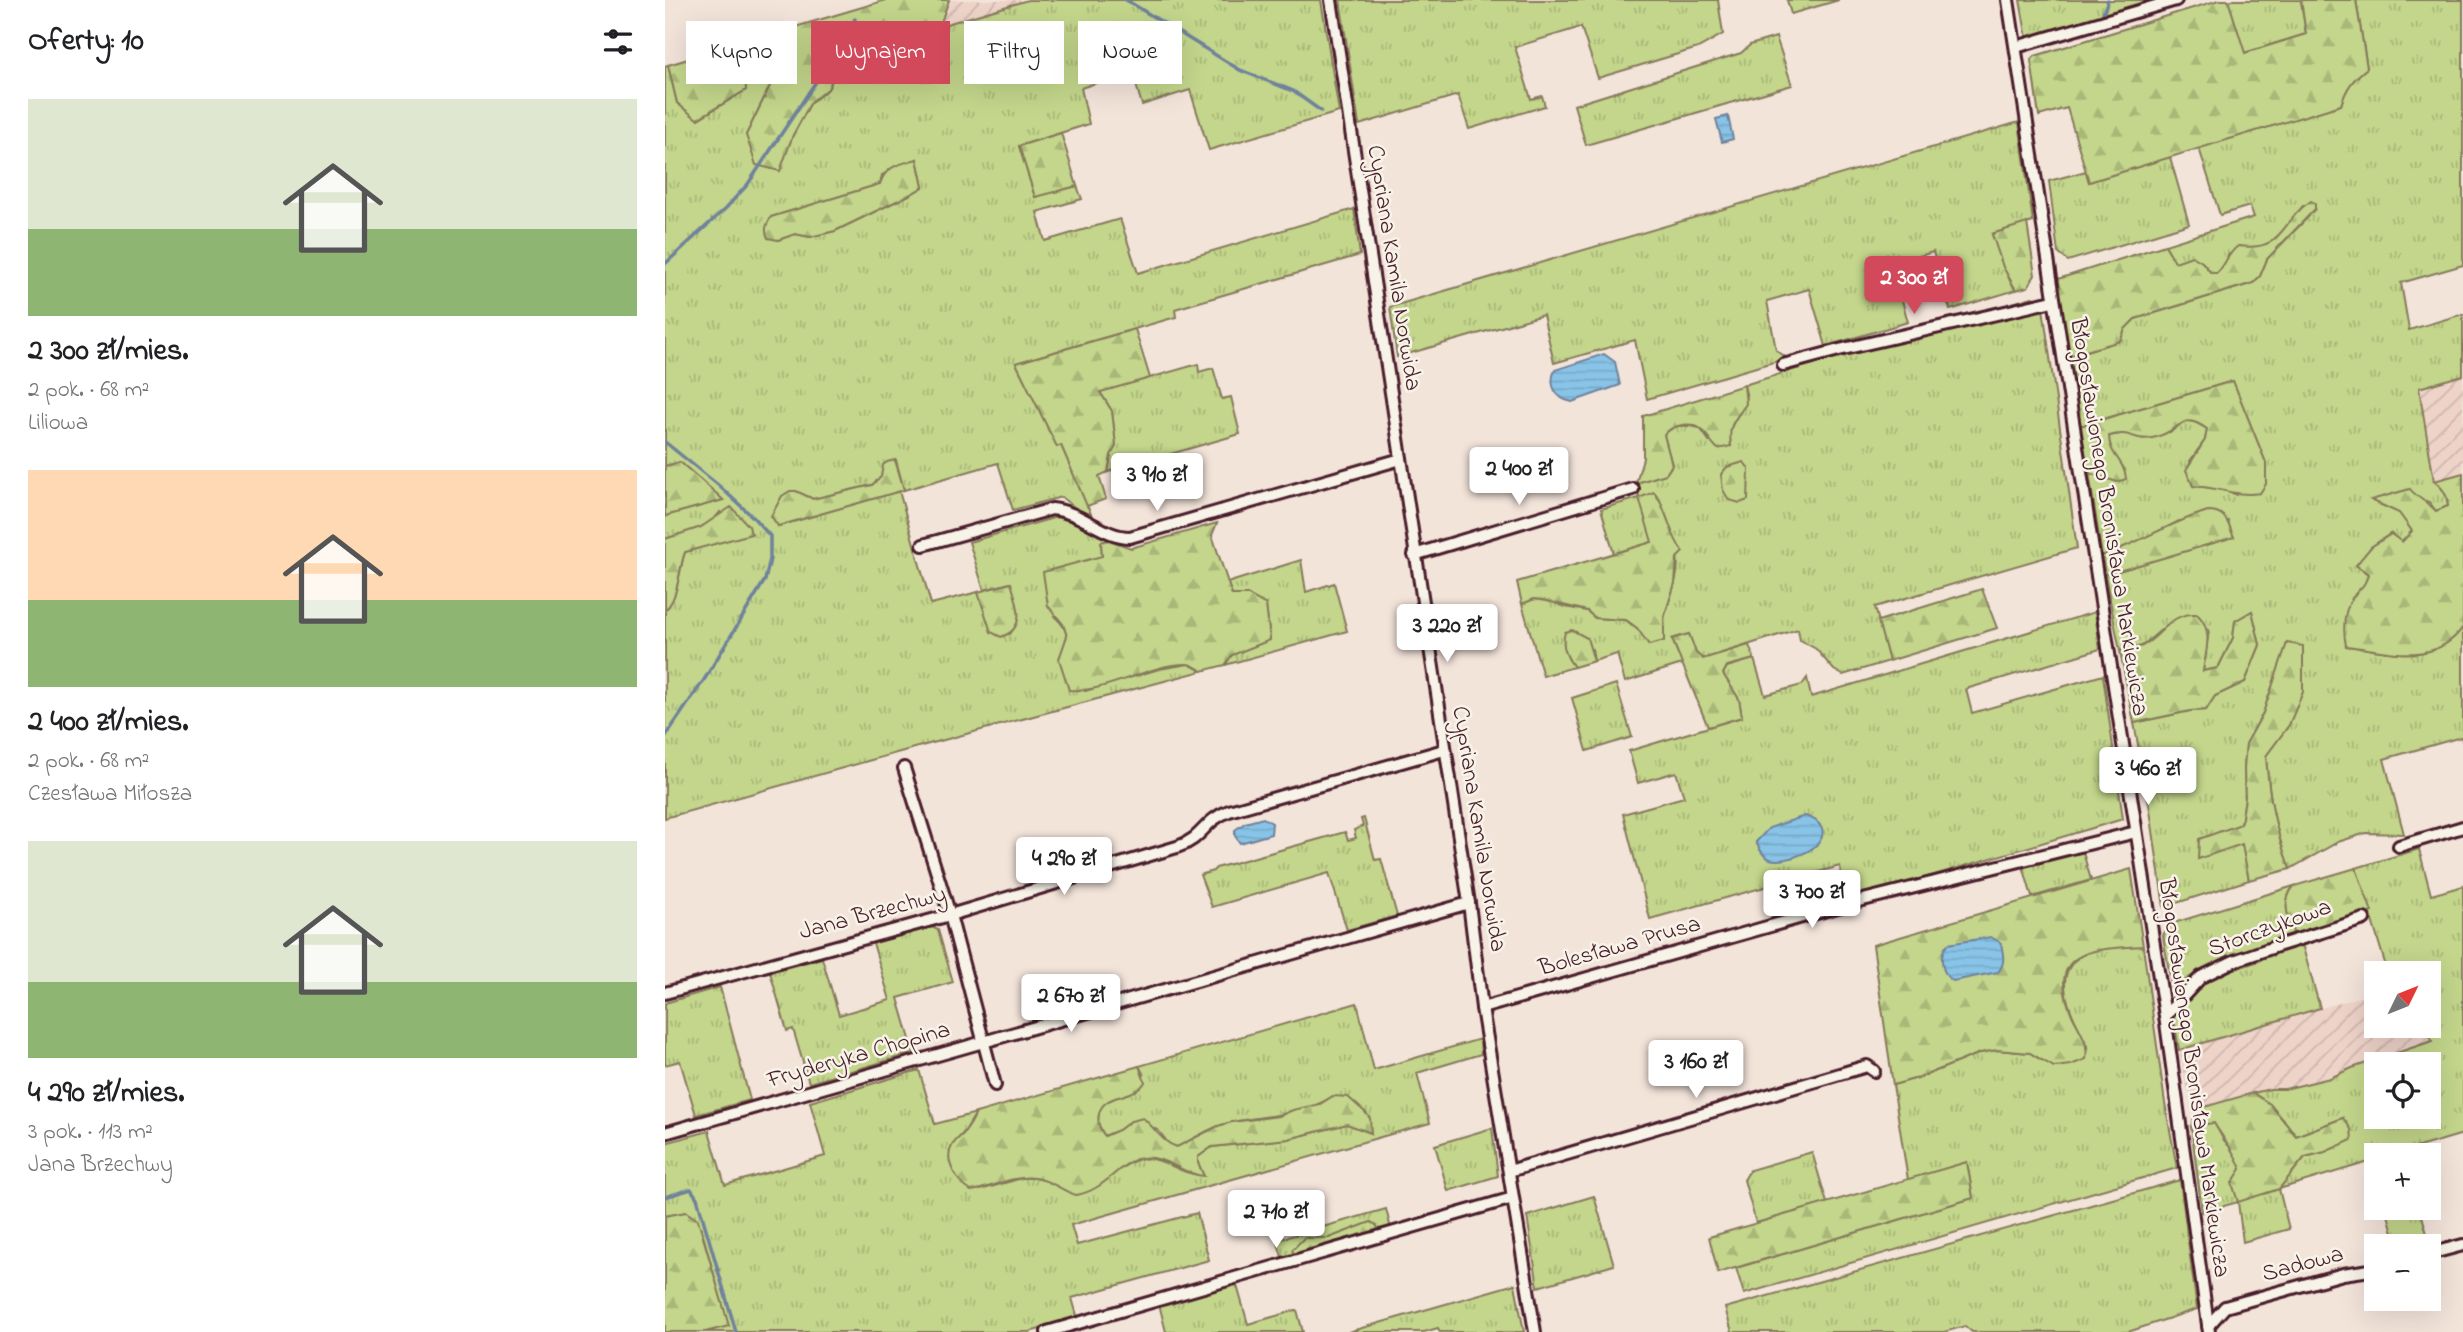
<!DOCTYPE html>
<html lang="pl">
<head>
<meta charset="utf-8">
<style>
	:root { --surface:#fff; --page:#f6f6f6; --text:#202124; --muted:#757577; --accent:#d1495b }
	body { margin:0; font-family:"Indie Flower",sans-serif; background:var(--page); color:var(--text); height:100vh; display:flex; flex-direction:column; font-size:26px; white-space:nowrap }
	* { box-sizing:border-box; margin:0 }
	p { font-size:23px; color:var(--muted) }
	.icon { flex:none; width:38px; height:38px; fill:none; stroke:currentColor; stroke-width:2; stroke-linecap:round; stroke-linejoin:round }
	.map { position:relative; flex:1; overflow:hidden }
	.panel { display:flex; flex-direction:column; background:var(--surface); width:665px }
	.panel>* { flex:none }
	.banner { position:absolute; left:21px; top:21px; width:665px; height:63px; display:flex; gap:14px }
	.needle { width:46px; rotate:47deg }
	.controls { position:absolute; left:1699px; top:961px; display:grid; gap:14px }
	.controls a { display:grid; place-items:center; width:77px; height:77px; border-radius:0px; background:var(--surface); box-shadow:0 7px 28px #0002; font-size:35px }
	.price { position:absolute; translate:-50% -60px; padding:0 16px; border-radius:7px; background:#fff; color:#222; font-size:23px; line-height:46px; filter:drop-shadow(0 2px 4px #0008) }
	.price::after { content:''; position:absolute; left:50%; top:42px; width:21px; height:16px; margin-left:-10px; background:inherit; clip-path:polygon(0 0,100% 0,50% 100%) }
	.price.active { background:var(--accent); color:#fff }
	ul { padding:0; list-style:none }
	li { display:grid; align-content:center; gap:14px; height:371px; padding:0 28px }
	li span { display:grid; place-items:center; height:217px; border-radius:0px; color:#555 }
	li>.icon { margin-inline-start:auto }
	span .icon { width:126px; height:126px; fill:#fffc; stroke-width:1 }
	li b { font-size:30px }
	h2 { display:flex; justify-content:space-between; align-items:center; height:84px; padding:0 28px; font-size:30px }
	.tag { padding:0 24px; border-radius:0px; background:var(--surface); box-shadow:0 7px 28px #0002; font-size:24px; line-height:63px }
	.tag.active { background:var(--accent); color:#fff }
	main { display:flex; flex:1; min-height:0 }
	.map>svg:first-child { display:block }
</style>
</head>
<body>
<main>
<section class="panel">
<h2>Oferty: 10<svg class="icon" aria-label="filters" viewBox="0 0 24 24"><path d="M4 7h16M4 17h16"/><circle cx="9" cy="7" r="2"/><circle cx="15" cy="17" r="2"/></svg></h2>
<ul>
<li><span style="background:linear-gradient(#dfe7d0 60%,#8fb573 0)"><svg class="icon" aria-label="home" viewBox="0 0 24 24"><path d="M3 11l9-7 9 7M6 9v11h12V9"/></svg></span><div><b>2 300 zł/mies.</b><p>2 pok. · 68 m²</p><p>Liliowa</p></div></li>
<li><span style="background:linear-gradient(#ffd9b3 60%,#8fb573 0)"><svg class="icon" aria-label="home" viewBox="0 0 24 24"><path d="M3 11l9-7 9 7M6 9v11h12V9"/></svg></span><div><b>2 400 zł/mies.</b><p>2 pok. · 68 m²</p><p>Czesława Miłosza</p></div></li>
<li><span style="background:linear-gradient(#dfe7d0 65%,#8fb573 0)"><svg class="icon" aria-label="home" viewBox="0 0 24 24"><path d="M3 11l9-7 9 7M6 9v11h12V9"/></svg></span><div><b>4 290 zł/mies.</b><p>3 pok. · 113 m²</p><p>Jana Brzechwy</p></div></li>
</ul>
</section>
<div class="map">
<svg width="1798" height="1332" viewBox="0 0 1798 1332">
	<defs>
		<pattern id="industrial-furrows" width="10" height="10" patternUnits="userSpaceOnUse" patternTransform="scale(1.75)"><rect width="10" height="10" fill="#eed3c9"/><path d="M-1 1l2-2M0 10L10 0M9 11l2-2" fill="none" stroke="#ceb5ad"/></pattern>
		<pattern id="grass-tufts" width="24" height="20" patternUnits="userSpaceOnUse" patternTransform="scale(1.75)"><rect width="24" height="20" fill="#c3d68b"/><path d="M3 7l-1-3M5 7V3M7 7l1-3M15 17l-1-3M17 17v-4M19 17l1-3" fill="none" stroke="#a9b778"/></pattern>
		<pattern id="forest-firs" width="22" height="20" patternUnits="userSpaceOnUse" patternTransform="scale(1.75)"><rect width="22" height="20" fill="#c3d68b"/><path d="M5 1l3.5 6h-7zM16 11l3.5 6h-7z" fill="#a9b778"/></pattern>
		<pattern id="water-rules" width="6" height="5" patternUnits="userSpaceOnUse" patternTransform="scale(1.75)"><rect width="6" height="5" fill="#88c4e8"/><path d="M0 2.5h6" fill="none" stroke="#77a8c7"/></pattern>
	</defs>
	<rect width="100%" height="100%" fill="#f3e4da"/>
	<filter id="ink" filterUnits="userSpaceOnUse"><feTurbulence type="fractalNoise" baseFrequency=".0143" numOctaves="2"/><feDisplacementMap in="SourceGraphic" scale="14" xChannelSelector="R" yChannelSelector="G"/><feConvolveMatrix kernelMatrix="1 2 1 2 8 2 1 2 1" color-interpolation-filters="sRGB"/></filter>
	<g filter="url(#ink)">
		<g fill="url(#industrial-furrows)">
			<polygon points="284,0 363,0 275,25"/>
			<polygon points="1798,375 1798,473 1769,481 1754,388"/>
			<polygon points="1711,992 1712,1026 1762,1026 1767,1041 1687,1068 1665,1078 1619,1089 1605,1089 1588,1093 1532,1109 1529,1100 1521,1087 1514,1050"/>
		</g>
		<g fill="url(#grass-tufts)" stroke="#867a5b" stroke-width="2" fill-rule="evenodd">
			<path d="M363 0H656L674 112 544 150 525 90 477 105 467 71 416 88 424 124 354 146 370 197 412 186 417 199 372 212 380 241 455 219 473 273 689 209 695 255 510 309 511 317 351 363 392 446 396 445 426 514 417 513 396 497 348 510 333 463 239 490 231 460 219 468 216 477 207 485 148 499 131 491 114 526 234 491 266 604 313 592 326 631 345 634C360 616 351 604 345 583L319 590 304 542 392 517 411 523 444 540 436 542 437 556 389 616C407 632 402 639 394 659L420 691 494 669 524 664 537 671 249 748 0 818V610C13 598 14 570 20 552L86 533 55 512C43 529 19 533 0 539V516L58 500 15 462 0 466V66L3 65 12 103 33 119 81 90 77 43 103 35 105 86 81 135 114 171 128 135 146 102 163 89 179 54ZM252 159 258 187 246 194 170 231 145 237 130 234 113 240 106 217 215 184 217 175Z"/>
			<polygon points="675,0 1053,0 1058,34 1033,48 933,78 916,27 850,47 866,99 877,96 880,106 804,129 793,95 694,125"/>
			<polygon points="1122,0 1174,0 1126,14"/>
			<polygon points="1355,0 1491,0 1362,39"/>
			<polygon points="1563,0 1636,0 1641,34 1579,53"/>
			<path d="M1691 0H1798V265L1736 283 1744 330 1798 314V375L1754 388 1769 481C1779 489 1782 494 1783 506L1771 511 1764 502 1753 500 1707 501 1735 513 1747 531 1737 542 1725 534 1706 547 1692 566 1703 574 1700 585 1687 598 1681 646C1722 650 1769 668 1798 627V743L1796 737 1719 759 1739 834 1701 833 1673 842 1625 869C1610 830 1604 798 1601 756L1624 725 1623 643 1598 713 1581 744 1579 768 1580 798 1576 824 1533 858 1577 844 1584 880 1499 907 1485 810 1469 723 1525 711 1541 710 1550 696 1580 682 1595 645 1587 611 1570 621 1568 638 1553 668 1538 671 1544 630 1504 623 1477 646 1455 651 1440 575 1568 537 1563 521H1514L1486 536 1437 556 1424 473 1437 476 1460 470 1444 447V436L1461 433 1506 432C1522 418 1523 417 1542 429L1540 440 1525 461 1528 486 1560 489 1571 495 1601 463 1568 381 1415 426 1404 356 1455 341 1460 329 1470 319 1588 283 1595 276 1602 259 1644 216 1638 206C1624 223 1606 254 1580 247L1563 255 1560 266 1552 273H1546L1537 262H1510L1500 245 1589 217 1585 206 1555 215 1534 148 1676 105C1681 88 1688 79 1702 68Z"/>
			<polygon points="1111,37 1127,85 921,145 909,105 1076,53 1085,45"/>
			<polygon points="1354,122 1368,222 1327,234 1345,281 1351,290 1285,310 1268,252 1227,264 1243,322 1161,346 1144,289 1102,301 1111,350 1122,358 982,399 970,340 889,363 878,315 732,357 725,307"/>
			<polygon points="1505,157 1524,224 1403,261 1393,253 1384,181 1421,171 1424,182"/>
			<path d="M1367 297 1377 301 1412 548 1210 607 1224 661 1178 675 1169 670 1151 649 1135 640 1133 629 1038 659 1031 653 1024 634 1007 639 1017 664 960 682 952 654 929 661 927 649 903 658 909 667 878 676 857 604 869 599 888 602 900 607 922 611 930 618 961 620 975 632 998 626C1000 608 1009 592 1012 573 1016 548 1003 523 995 500L987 542 949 554 936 509 974 498 971 483 1001 474 1007 465 999 435C1009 423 1021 425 1035 428L1045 442 1066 446 1064 431 1082 398 1079 385Z"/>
			<polygon points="533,364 534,372 548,368 557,399 566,397 575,434 443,472 446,455 451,446 447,411 435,392"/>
			<polygon points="636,560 641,592 669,583 682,631 560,665 567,655 605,639 601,605 583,595 567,595 562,583"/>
			<polygon points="1430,612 1435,649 1301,689 1307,713 1438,675 1458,819 1181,901 1175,866 985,919 958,814 1019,797 1011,772 973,783 964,751 1077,717 1074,699 1058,674 1062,667 1089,659 1100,695 1137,685 1142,678 1146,697"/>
			<polygon points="951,684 967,737 922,751 907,698"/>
			<polygon points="699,818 710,860 716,859 732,916 682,930 664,873 547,907 535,875 548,871 551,868 680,832 683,840 691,838 689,830 698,826 696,819"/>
			<polygon points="1415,842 1426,880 1367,897 1356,859"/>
			<path d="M1754 849 1766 895 1798 886V1134L1740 1151 1741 1155H1712L1711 1176 1707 1161 1614 1189 1624 1229 1578 1242 1573 1202 1537 1212 1526 1126 1549 1122 1558 1139 1570 1153 1576 1169 1599 1194 1614 1189 1640 1157 1660 1152 1678 1118 1631 1136C1619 1118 1607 1105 1588 1093L1605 1089H1620L1665 1078 1687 1068 1767 1041 1762 1026H1764V973H1723L1691 868ZM1712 1064H1764V1116H1712Z"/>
			<path d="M1629 886C1616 902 1623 917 1629 935L1536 970 1507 989 1498 936 1502 925Z"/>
			<polygon points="267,927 273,930 288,982 233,998 249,1053 144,1083 128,1029 122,1031 105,972 157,958 174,1015 225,1000 208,943"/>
			<polygon points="1637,944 1655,1008 1514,1050 1507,1007 1534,984 1554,974 1594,961 1602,955"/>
			<path d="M1478 946 1500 1103 1512 1168 1079 1294 1071 1268 1308 1198 1302 1162 1243 1180 1228 1085 1256 1077 1315 1053 1332 1050 1365 1053 1376 1060 1423 1048C1404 1008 1376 962 1438 947 1451 945 1465 946 1478 946Z"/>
			<polygon points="55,987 85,1100 31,1115 15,1061 0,1065 0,1003"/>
			<path d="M692 1003 709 1070 815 1039 816 1054 752 1073 765 1123 406 1225 412 1245 532 1213 544 1260 407 1298 413 1319 364 1332H40L63 1325 36 1228 21 1212 0 1216V1143L44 1131 60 1185 160 1156 145 1102 254 1070 270 1124 311 1113 300 1131 287 1146 315 1190 357 1178H370L386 1182 457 1168C490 1143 507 1175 538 1175L533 1162V1157L547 1147 623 1139 682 1124 706 1133 700 1112 668 1096C637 1116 602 1115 567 1122 548 1126 530 1138 512 1147L504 1144 493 1130 466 1121 454 1130 439 1136 433 1123 434 1109 442 1101 454 1096 479 1075 474 1066Z"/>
			<polygon points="827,1128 833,1176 783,1191 770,1145"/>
			<polygon points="1147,1152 1162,1203 1091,1223 1079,1180 1085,1170"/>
			<polygon points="1515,1180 1532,1309 1463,1332 1307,1332 1300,1326 1279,1332 1067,1332 1060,1308"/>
			<polygon points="929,1196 949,1265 873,1287 862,1216"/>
			<polygon points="1721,1208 1755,1208 1765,1245 1732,1246"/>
			<polygon points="721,1209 726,1229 715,1232 706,1222 664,1238 644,1238 630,1257 618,1260 612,1240"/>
			<polygon points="571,1282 583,1324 632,1310 638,1332 501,1332 494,1304"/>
			<polygon points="850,1284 859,1332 775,1332 773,1328 759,1332 683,1332"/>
		</g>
		<g fill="url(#forest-firs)" stroke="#867a5b" stroke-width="2">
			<polygon points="221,0 284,0 275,25 179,54 163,89 146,102 128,135 115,171 91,165 81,135 105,86 103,35"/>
			<path d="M1554 0H1563L1580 53 1641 34 1636 0H1691L1702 68C1688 79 1681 88 1676 105L1424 182 1402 108 1374 116 1366 60 1370 56Z"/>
			<polygon points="77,43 81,90 32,119 12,103 3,65"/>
			<polygon points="396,133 412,186 370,197 354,146"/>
			<path d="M252 159 258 187 246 194 170 231 145 237 130 234 113 240 103 238C99 230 101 225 106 217L215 184C220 166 235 164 252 159Z"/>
			<path d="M1646 201 1650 204V209L1602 259 1595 276 1588 283 1470 319 1460 329 1455 341 1404 356 1390 280 1500 245 1510 262 1527 256 1537 262 1546 273H1552C1561 264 1563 253 1573 246 1621 252 1614 221 1646 201Z"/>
			<polygon points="1362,223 1370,275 1363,287 1351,290 1338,267 1327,234"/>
			<polygon points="470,329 485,378 435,392 447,411 451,446 446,455 443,472 434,476 441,499 422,506 396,445 392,447 351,363"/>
			<path d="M1568 381 1601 463V484L1595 493C1571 497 1553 487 1528 486L1521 470 1540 440 1542 429C1515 409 1516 433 1487 438 1468 442 1467 429 1444 436 1444 455 1460 461 1461 479L1452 482 1424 473 1415 426Z"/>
			<path d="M1079 385 1081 404C1069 421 1063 424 1066 446L1053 449C1046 443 1043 436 1037 430 1026 420 1007 425 999 435L1007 465 1001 474 971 483 978 458V416Z"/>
			<polygon points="230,460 239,490 113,526 106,516 117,496 125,491 131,491 148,499 207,485 216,477 218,465 222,462"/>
			<polygon points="15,462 53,495 58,500 0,516 0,466"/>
			<polygon points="1079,462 1084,469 1083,500 1075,503 1064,500 1058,490 1056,474 1062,467"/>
			<path d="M1798 473V627C1769 668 1721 650 1681 646 1678 630 1678 611 1688 597 1695 587 1700 587 1703 574L1691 565 1706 547 1726 534 1737 542 1747 531 1734 513 1706 500 1745 489C1753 499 1763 502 1771 511L1783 506C1782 494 1778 488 1769 481Z"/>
			<path d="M989 492C1003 510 1003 532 1018 552L1012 558 1010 583 999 617V641L984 645 972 628 961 620 930 618 922 611 878 600 869 599 857 604 852 582 987 542 974 498Z"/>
			<path d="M66 507 84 526 86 534 20 552C13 571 14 598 0 610V539L36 527Z"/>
			<path d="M1543 511C1562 511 1562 523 1569 537L1440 575 1437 556C1473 543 1506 522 1543 511Z"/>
			<path d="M552 523 547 535 567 595H583L601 605 605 640 567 655 560 665 537 671C532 668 527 664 522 664 481 664 445 693 404 690L394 659 402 636 398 624 383 606 378 572 437 556 436 542 444 540 466 548Z"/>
			<path d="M346 583C352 603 363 628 336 637L326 632 313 592Z"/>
			<polygon points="1317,589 1332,628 1224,661 1213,621"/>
			<path d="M1587 611 1595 645 1580 682 1550 696 1541 710 1525 711 1469 723 1455 651C1462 650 1471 649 1477 646 1498 636 1504 612 1532 614 1549 630 1541 650 1538 671L1553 668 1568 638 1570 621Z"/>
			<path d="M907 630 922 638 929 661 909 667C901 656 896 646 900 632Z"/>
			<polygon points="1024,634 1031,653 1038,659 1084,645 1089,659 1062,666 1058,674 1074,699 1077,717 1043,727 1007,639"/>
			<path d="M1622 643 1638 646V692L1624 725 1601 756C1604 798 1610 830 1625 869L1584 880 1577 844 1533 859 1534 839 1576 824 1580 798 1579 768 1581 744 1598 713Z"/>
			<path d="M1691 868 1707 912 1629 935C1623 917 1616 902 1629 886Z"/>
			<path d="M1466 869 1478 946C1427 949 1378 950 1408 1017 1415 1031 1424 1043 1421 1059L1406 1065 1389 1067 1365 1053 1332 1050 1315 1053 1256 1077 1228 1085 1208 945Z"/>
			<path d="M474 1066 480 1082C470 1100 438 1092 434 1114 432 1123 434 1129 440 1136L454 1130 466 1121 478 1118C490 1128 498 1143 512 1147L553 1126 567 1122 614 1116 628 1110 655 1104 668 1096 683 1097 700 1112 705 1118 706 1133 682 1124 623 1139 547 1147 533 1157V1163L539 1176C518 1175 498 1154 477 1158 453 1162 442 1190 411 1195 397 1191 386 1180 370 1178 348 1175 327 1188 306 1191 293 1183 278 1161 287 1146 289 1141 295 1137 299 1133 304 1127 308 1120 311 1113Z"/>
			<path d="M1588 1093 1605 1104 1631 1136 1678 1118 1686 1129 1687 1140 1660 1152 1640 1157 1614 1189 1573 1202 1567 1183 1576 1169C1570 1151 1558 1139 1549 1123L1526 1126 1532 1109Z"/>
			<polygon points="1302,1162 1308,1198 1053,1273 1044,1237"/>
			<polygon points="21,1212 33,1220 64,1326 40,1332 0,1332 0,1216"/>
			<polygon points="706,1222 711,1225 715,1232 630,1257 627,1250 639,1238 664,1238"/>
		</g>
		<g fill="url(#water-rules)" stroke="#6f829c" stroke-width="2">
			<polygon points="1063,116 1068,139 1057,142 1051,119"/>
			<path d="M939 354 950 362 955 385 907 402C891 399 883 385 890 370Z"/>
			<path d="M1140 816C1148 818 1154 821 1157 829 1163 849 1119 864 1105 859 1098 857 1094 848 1091 842L1104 828Z"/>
			<polygon points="598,818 607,823 606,834 575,843 570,836 570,830 580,823"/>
			<path d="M1326 937 1336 943C1338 954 1341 963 1333 972L1288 981C1276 974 1273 954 1283 944Z"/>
		</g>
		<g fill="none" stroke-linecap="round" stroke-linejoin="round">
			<g stroke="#6f829c" stroke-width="3.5">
				<polyline points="461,0 575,70 628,91 656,111"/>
				<polyline points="1438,13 1443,0"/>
				<polyline points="0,264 60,209 83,184 170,53 190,19"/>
				<polyline points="0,442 53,485 88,517 105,536 105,559 100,580 39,680 0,737"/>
				<polyline points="0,1197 26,1189 32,1198 71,1332"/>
			</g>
			<g stroke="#4a1f2b" stroke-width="16">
				<g id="minor">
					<polyline points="666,0 804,903 817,1008 870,1332"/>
					<polyline points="1343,0 1500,1016 1544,1332"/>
					<polyline points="1351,47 1511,0"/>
					<polyline points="1118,365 1174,350 1388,301"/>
					<path d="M258 545 387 509C417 512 438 537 465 537L736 459"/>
					<polyline points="749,555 968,489"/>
					<polyline points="239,768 285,915 330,1085"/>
					<polyline points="1734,846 1798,827"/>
					<path d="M0 993 285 915 512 847C539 838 538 821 564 811L779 750"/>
					<polyline points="817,1008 1190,902 1471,832"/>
					<polyline points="1500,1016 1536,977 1569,961 1612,946 1699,919"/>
					<polyline points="0,1133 804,903"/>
					<polyline points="844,1171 1202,1066 1209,1071"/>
					<polyline points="1764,1254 1798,1245"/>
					<polyline points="1543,1326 1560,1307 1678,1274 1712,1269"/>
					<polyline points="382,1332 848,1198"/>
				</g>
			</g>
			<use href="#minor" stroke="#f7f3e8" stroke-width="10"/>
		</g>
	</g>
	<g text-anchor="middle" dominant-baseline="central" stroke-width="5" stroke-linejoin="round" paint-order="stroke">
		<g font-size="24" fill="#4a1f2b" stroke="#f7f3e8">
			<text transform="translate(728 268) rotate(81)">Cypriana Kamila Norwida</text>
			<text transform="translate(1443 517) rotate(81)">Błogosławionego Bronisława Markiewicza</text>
			<text transform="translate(813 829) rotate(81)">Cypriana Kamila Norwida</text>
			<text transform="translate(208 914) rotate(-15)">Jana Brzechwy</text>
			<text transform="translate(1605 929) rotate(-20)">Storczykowa</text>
			<text transform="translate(955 947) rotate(-16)">Bolesława Prusa</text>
			<text transform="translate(194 1056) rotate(-16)">Fryderyka Chopina</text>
			<text transform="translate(1528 1078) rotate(82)">Błogosławionego Bronisława Markiewicza</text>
			<text transform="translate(1638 1265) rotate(-15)">Sadowa</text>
		</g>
	</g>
</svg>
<div class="controls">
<a><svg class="needle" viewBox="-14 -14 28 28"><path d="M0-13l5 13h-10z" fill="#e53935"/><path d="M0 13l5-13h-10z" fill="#757577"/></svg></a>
<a><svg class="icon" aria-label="locate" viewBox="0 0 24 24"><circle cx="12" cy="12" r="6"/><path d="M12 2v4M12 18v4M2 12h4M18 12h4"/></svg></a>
<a>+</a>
<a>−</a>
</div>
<b class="price active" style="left:1249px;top:316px">2 300 zł</b>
<b class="price" style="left:854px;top:507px">2 400 zł</b>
<b class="price" style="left:492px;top:513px">3 910 zł</b>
<b class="price" style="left:782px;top:664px">3 220 zł</b>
<b class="price" style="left:1483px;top:807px">3 460 zł</b>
<b class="price" style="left:399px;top:897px">4 290 zł</b>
<b class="price" style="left:1147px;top:930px">3 700 zł</b>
<b class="price" style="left:406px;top:1034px">2 670 zł</b>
<b class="price" style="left:1031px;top:1100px">3 160 zł</b>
<b class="price" style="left:611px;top:1250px">2 710 zł</b>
<div class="banner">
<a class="tag">Kupno</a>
<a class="tag active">Wynajem</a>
<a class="tag">Filtry</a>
<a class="tag">Nowe</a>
</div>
</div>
</main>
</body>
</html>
